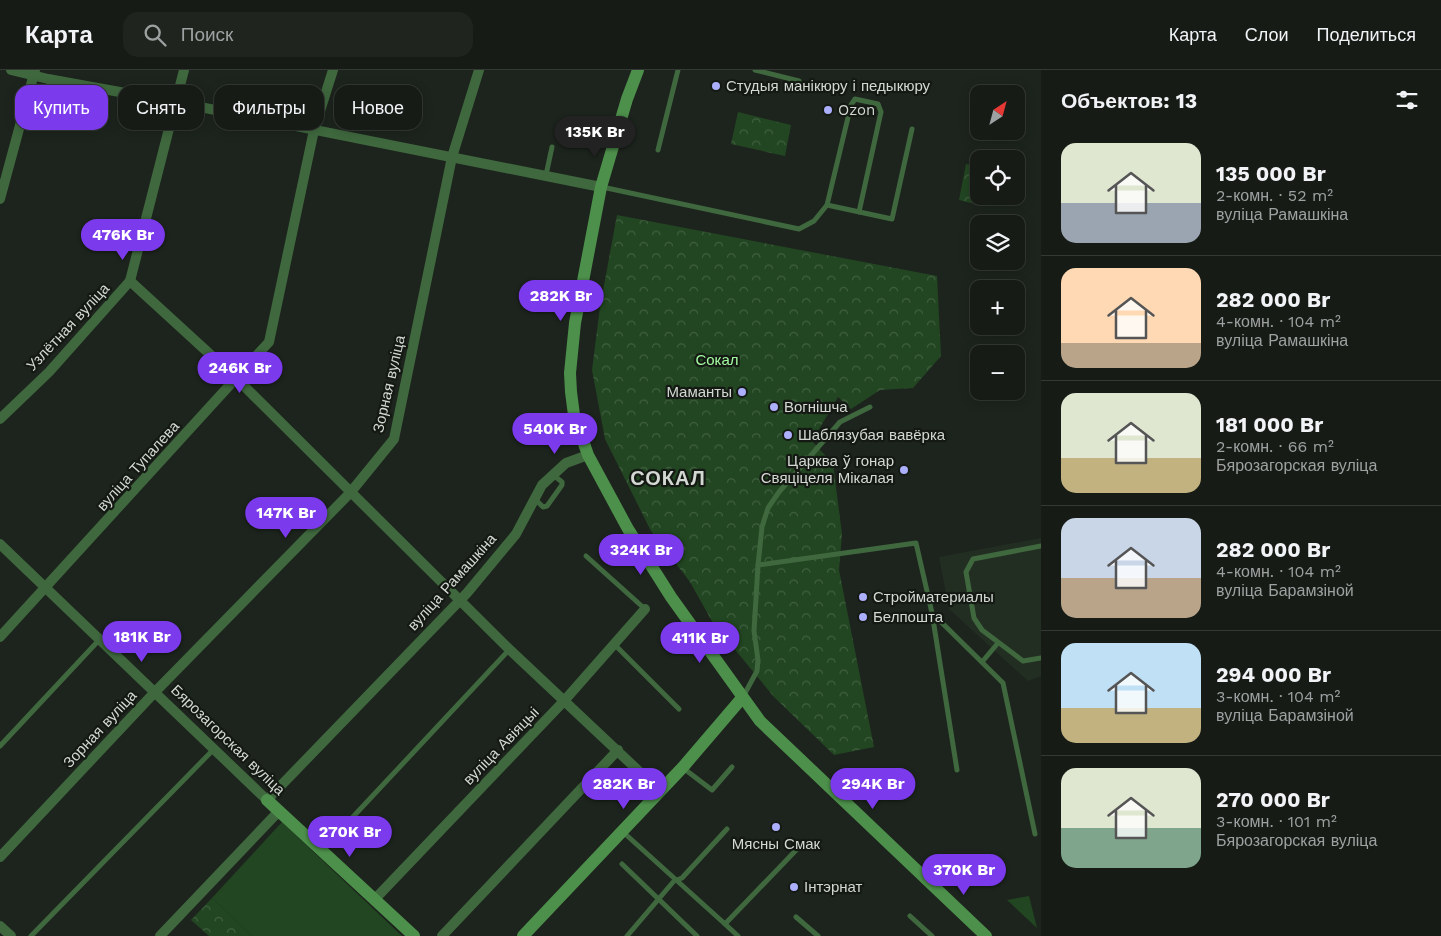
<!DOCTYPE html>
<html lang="ru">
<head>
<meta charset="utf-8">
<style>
	:root { --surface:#161b16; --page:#1f241f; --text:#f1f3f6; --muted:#9ea1a1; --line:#353935; --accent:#7c3aed }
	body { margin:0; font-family:"Work Sans",sans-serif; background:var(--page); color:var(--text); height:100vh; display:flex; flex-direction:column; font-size:19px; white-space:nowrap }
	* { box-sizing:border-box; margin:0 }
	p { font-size:16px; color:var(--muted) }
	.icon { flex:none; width:28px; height:28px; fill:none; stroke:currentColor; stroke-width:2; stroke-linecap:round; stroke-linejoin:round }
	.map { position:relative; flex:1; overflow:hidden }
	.side { display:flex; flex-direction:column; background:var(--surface); width:400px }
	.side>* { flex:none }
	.hud { position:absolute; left:15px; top:15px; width:475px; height:45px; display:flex; gap:10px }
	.needle { width:32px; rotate:36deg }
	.tools { position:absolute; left:970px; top:15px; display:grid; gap:10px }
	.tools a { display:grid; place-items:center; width:55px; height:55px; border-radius:10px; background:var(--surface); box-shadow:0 2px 12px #0003,0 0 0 1px var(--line); font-size:25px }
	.price { position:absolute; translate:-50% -42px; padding:0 11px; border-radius:18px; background:var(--accent); color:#fff; font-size:16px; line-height:32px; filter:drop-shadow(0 1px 2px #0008) }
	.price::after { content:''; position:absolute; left:50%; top:30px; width:15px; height:11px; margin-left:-8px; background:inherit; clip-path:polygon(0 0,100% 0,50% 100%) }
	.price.selected { background:#222; color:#fff }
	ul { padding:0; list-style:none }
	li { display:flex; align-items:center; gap:15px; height:125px; padding:0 20px }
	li+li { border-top:1px solid var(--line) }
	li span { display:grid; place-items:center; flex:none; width:140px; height:100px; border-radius:15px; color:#555 }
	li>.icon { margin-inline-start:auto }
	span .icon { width:60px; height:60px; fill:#fffc; stroke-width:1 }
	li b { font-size:21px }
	h2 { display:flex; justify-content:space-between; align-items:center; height:60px; padding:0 20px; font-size:21px }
	.tag { padding:0 18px; border-radius:15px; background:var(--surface); box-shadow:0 2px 12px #0003,0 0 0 1px var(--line); font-size:18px; line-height:45px }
	.tag.selected { background:var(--accent); color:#fff }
	header { display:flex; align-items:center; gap:30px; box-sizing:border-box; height:70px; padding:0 25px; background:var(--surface); border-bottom:1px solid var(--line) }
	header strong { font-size:24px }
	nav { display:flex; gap:28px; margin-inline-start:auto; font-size:18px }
	.search { width:350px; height:45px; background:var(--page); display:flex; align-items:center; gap:12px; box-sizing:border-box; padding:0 18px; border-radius:15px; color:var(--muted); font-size:19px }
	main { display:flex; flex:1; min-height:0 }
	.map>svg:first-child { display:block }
</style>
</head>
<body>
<header>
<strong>Карта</strong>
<div class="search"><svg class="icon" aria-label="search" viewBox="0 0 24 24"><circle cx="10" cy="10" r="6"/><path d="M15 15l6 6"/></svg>Поиск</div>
<nav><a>Карта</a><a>Слои</a><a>Поделиться</a></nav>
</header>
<main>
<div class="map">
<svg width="1041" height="866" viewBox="0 0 1041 866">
	<defs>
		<pattern id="forest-crowns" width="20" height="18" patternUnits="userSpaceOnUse" patternTransform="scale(1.25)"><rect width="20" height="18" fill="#224621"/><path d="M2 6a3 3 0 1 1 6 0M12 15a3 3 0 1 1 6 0" fill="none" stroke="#416040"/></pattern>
	</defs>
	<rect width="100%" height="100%" fill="#1d241d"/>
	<polygon fill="#232e22" points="1041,468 1041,606 1028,611 949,539 939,487"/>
	<g fill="#224621">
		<polygon points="282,752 402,866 252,866 212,828"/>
		<polygon points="1029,826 1037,858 1007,830"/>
	</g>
	<g fill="url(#forest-crowns)">
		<polygon points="738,42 791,55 785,86 731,74"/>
		<polygon points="966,94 979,97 979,116 975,134 959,130"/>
		<polygon points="617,145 937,206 941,286 913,318 880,320 851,339 838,327 812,371 833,394 842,464 839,500 874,677 834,685 774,627 713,553 690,512 651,461 605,369 592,300 600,237"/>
		<polygon points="212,828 252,866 209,866 191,850"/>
	</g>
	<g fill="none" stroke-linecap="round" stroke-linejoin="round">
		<g stroke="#3f683e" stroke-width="5">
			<polyline points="755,0 799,11"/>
			<polyline points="658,80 678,0"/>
			<polyline points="546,105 552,77"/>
			<polyline points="602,117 799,159 814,151 827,135 851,35 855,29 878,34 881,42 859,142"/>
			<polyline points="827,135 892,149 912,59"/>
			<polyline points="535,429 543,437 547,436 562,415 562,412 552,404"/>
			<polyline points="1041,476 973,489 966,502 974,548 982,560 1023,591 1041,588"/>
			<polyline points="586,486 645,539"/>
			<polyline points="758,495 762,457 768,438 779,422 840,352 870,337"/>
			<polyline points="932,543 957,700"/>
			<polyline points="614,574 679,639"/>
			<polyline points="982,592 998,573"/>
			<polyline points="744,625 757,601 758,590 754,561 758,495 916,473 932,543 1003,613 1035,764"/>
			<polyline points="0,676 100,569"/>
			<polyline points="683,698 712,720 732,697"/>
			<polyline points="623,762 725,854 801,775"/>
			<polyline points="322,780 509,580"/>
			<polyline points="622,794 697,866"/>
			<polyline points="910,846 932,866"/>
			<polyline points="796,847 818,866"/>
			<polyline points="725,854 738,866"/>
			<polyline points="31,866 214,679"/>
			<polyline points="627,866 674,811 682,808 727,759"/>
		</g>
		<g stroke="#3f683e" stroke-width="10">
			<polyline points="11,0 48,9 175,32 601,117"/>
			<polyline points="0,129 35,0"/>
			<polyline points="130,211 237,309 510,580 660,721"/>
			<polyline points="0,349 49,302 130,211 184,0"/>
			<polyline points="0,474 267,730 467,523 516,464 542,415 566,393 588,385"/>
			<polyline points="0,567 269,272 314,60 333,0"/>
			<polyline points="0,787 155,622 350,423 394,369 452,87 479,0"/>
			<polyline points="375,829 564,631 645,539"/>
			<polyline points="0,856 11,866"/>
			<polyline points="160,866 279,741"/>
			<polyline points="442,866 618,680"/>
		</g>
		<g stroke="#4d904b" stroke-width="12">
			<polyline points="638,0 627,29 601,117 575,253 570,303 571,322 574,345 588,385 628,459 671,527 760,651 986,866"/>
			<polyline points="267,730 414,866"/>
			<polyline points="523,866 683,697 742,628"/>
		</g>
	</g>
	<g fill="#acaffb" stroke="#141a13" stroke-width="2">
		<circle cx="716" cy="16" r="5"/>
		<circle cx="828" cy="40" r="5"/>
		<circle cx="742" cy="322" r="5"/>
		<circle cx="774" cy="337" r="5"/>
		<circle cx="788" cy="365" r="5"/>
		<circle cx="904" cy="400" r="5"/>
		<circle cx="863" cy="527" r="5"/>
		<circle cx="863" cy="547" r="5"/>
		<circle cx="776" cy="757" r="5"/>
		<circle cx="794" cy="817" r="5"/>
	</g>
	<g text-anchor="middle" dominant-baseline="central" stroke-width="4.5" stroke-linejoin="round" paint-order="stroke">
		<g font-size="15" fill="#d3d8d3" stroke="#141a13" text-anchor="start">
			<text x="726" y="16">Студыя манікюру і педыкюру</text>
			<text x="838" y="40">Ozon</text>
			<text x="732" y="322" text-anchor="end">Маманты</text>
			<text x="784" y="337">Вогнішча</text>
			<text x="798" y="365">Шаблязубая вавёрка</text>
			<text x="894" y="391" text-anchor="end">Царква ў гонар<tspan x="894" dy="17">Свяціцеля Мікалая</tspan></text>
			<text x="873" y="527">Стройматериалы</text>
			<text x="873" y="547">Белпошта</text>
			<text x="776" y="774" text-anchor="middle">Мясны Смак</text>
			<text x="804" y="817">Інтэрнат</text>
		</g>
		<g font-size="15" fill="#d3d8d3" stroke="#141a13">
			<text transform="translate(68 257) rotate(-47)">Узлётная вуліца</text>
			<text transform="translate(389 314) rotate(-77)">Зорная вуліца</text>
			<text transform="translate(138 396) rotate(-48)">вуліца Тупалева</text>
			<text transform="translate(452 512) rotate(-48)">вуліца Рамашкіна</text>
			<text transform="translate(100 659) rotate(-47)">Зорная вуліца</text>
			<text transform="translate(228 670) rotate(44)">Бярозагорская вуліца</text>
			<text transform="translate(501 676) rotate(-46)">вуліца Авіяцыі</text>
		</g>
		<g font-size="15" fill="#a2fb9f" stroke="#141a13">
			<text x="717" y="290">Сокал</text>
		</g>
		<g font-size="20" font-weight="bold" letter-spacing="1" fill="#d3d8d3" stroke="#141a13">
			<text x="668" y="408">СОКАЛ</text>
		</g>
	</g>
</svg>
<div class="tools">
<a><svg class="needle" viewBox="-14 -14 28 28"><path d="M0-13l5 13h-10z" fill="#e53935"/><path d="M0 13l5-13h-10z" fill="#9ea1a1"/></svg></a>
<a><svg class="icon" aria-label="locate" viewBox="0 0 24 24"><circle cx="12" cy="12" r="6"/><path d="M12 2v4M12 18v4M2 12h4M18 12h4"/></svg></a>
<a><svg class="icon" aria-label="layers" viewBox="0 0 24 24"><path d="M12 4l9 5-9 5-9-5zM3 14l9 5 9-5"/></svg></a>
<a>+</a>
<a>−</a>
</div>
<b class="price selected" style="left:595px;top:88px">135K Br</b>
<b class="price" style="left:123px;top:191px">476K Br</b>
<b class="price" style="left:561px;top:252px">282K Br</b>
<b class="price" style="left:240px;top:324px">246K Br</b>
<b class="price" style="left:555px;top:385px">540K Br</b>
<b class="price" style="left:286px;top:469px">147K Br</b>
<b class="price" style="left:641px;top:506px">324K Br</b>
<b class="price" style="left:142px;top:593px">181K Br</b>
<b class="price" style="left:700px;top:594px">411K Br</b>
<b class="price" style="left:624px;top:740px">282K Br</b>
<b class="price" style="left:873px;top:740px">294K Br</b>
<b class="price" style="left:350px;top:788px">270K Br</b>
<b class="price" style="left:964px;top:826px">370K Br</b>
<div class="hud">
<a class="tag selected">Купить</a>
<a class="tag">Снять</a>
<a class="tag">Фильтры</a>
<a class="tag">Новое</a>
</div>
</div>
<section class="side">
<h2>Объектов: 13<svg class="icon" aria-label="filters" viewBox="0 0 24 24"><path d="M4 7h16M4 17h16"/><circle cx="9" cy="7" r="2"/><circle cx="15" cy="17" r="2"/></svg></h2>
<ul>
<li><span style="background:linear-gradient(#dfe7d0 60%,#9aa5b1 0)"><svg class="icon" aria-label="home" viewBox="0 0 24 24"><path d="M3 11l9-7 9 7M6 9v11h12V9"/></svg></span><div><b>135 000 Br</b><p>2-комн. · 52 m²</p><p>вуліца Рамашкіна</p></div></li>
<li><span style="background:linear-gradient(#ffd9b3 75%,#b9a48a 0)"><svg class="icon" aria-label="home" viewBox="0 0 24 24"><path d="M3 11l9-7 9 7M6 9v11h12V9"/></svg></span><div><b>282 000 Br</b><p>4-комн. · 104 m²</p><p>вуліца Рамашкіна</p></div></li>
<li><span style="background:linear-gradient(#dfe7d0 65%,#c2b280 0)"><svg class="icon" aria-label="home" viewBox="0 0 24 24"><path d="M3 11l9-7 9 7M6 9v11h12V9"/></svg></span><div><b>181 000 Br</b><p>2-комн. · 66 m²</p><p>Бярозагорская вуліца</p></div></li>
<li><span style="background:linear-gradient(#c9d6e8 60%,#b9a48a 0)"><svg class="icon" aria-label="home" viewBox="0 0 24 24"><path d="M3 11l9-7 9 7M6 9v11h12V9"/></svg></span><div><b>282 000 Br</b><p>4-комн. · 104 m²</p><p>вуліца Барамзіной</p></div></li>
<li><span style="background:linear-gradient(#bfe0f5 65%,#c2b280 0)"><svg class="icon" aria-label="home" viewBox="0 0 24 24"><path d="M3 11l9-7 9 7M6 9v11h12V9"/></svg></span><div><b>294 000 Br</b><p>3-комн. · 104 m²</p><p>вуліца Барамзіной</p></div></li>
<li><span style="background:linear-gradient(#dfe7d0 60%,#7fa58c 0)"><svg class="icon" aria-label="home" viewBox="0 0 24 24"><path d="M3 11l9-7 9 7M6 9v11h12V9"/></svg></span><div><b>270 000 Br</b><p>3-комн. · 101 m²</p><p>Бярозагорская вуліца</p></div></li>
</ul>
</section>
</main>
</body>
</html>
